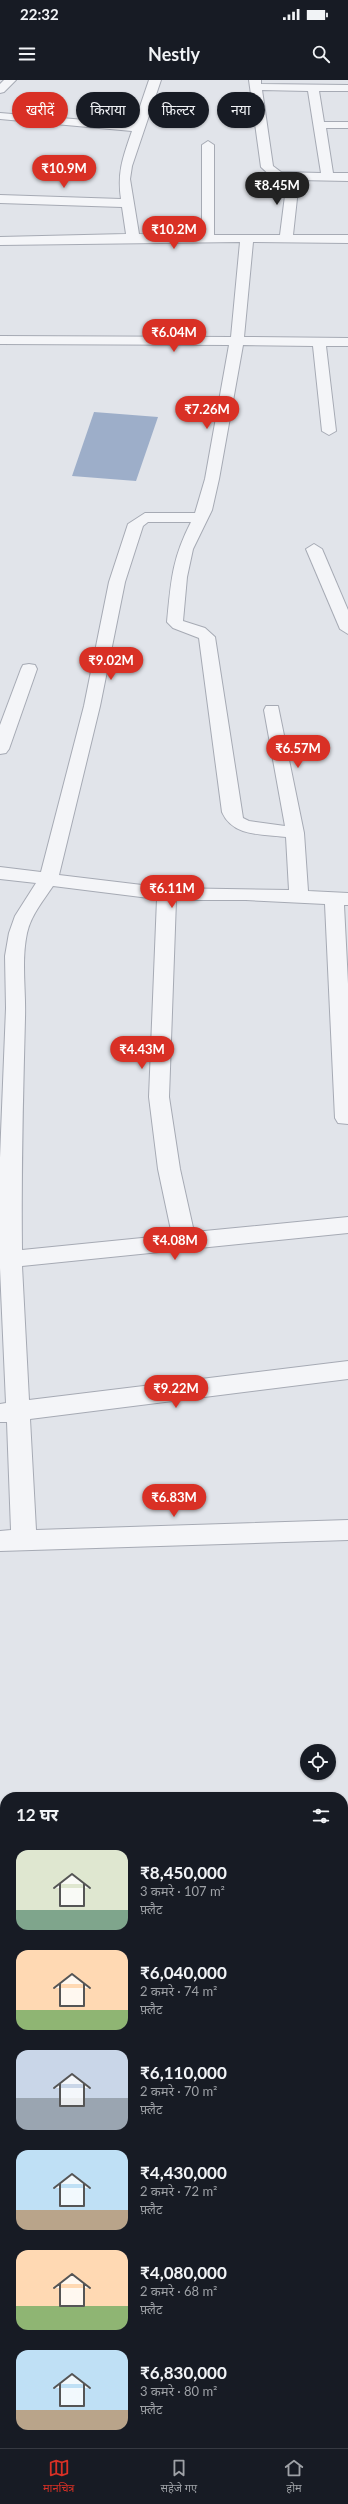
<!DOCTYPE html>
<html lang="hi">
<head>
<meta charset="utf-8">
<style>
	:root { --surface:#171b24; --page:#20242c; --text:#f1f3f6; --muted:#9ea1a6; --line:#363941; --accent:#d93025 }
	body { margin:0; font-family:Lato,"Noto Sans Devanagari",sans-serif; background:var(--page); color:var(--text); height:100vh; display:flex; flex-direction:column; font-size:15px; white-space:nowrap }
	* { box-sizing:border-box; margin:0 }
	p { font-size:13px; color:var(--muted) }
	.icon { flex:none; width:22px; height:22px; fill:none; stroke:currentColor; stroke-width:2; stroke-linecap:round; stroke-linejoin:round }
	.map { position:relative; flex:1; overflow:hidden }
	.sheet { position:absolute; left:0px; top:1712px; width:348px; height:656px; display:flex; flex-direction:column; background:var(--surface); border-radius:16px 16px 0 0; box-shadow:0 1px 3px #0004 }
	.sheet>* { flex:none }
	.top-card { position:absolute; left:12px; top:12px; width:324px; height:36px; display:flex; gap:8px }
	.buttons { position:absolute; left:300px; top:1664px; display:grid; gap:8px }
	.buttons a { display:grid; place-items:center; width:36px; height:36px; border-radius:50%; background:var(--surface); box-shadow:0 1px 3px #0004; font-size:20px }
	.price { position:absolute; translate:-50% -34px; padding:0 9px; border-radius:14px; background:var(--accent); color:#fff; font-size:13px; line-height:26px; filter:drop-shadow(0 1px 2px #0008) }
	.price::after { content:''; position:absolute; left:50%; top:24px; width:12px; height:9px; margin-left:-6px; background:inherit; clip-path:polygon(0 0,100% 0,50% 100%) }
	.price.on { background:#222; color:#fff }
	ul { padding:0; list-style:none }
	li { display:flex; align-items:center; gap:12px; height:100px; padding:0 16px }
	li span { display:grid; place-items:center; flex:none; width:112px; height:80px; border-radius:12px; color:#555 }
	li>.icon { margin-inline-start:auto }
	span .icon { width:48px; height:48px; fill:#fffc; stroke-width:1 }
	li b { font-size:17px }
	h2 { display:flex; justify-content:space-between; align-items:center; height:48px; padding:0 16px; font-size:17px }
	.pill { padding:0 14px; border-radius:18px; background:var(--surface); box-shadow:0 1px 3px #0004; font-size:14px; line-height:36px }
	.pill.on { background:var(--accent); color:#fff }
	.status { display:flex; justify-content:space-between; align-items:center; height:28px; padding:0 20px; background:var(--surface); direction:ltr }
	.status svg { height:11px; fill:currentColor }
	header { display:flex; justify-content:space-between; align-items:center; height:52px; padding:0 16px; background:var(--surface); font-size:18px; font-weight:700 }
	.tab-bar { display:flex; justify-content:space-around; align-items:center; height:56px; border-top:1px solid var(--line); background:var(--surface); font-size:11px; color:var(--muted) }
	.tab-bar a { display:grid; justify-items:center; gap:2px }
	.tab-bar .on { color:var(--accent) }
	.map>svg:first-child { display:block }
</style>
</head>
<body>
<div class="status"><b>22:32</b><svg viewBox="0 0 49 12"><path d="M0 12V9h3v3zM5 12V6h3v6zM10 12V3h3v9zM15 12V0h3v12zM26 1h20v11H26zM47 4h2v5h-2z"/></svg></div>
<header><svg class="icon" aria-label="menu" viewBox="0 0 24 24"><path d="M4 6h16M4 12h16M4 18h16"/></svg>Nestly<svg class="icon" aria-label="search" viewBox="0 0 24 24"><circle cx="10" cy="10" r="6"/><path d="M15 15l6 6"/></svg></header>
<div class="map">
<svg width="348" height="2368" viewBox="0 0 348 2368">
	<rect width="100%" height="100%" fill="#e1e4ea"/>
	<polygon fill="#9daec9" points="94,332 158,337 136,401 72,396"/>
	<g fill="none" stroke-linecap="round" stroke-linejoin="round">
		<g stroke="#a6aab4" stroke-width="2">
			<g id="minor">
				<polygon points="4,0 16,0 4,12 0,13 0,4"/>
				<path d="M149 0H161L132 86 130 99 139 154 202 155V65L208 61 214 65V155H280L287 100 274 99 261 87 249 0H261V4L348 5V11H319L324 42H348V48H326L333 93H348V101L299 100 293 155H348V163L253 162 244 257 348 258V266H326L336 351 329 355 322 351 313 266 243 265 219 399 212 430 193 469 187 497 183 541 205 548 215 557 243 738 249 741 285 746 264 630 266 626H278L304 753 308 811 348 813V825H344L348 904V1044L338 1043 335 1038 325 824 246 820H176L169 1017 180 1089 194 1152 348 1137V1153L22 1186 29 1320 348 1281V1299L30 1339 36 1450 348 1440V1460L0 1471V1451L11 1450 7 1342H0V1324L6 1323 0 1188V1078L6 928 5 876 9 853 15 836 36 803 0 799V787L41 792 84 626 109 502 128 444 145 433H195L205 399 229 265 0 264V256L231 257 240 162 0 165V157L126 154 122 127 0 123V115L121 119C117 92 123 77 132 51L0 39V33L134 44ZM262 10 308 11 321 93 281 92 273 86ZM148 442H191C172 479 171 501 167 542L173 548 199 558 222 732C233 757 262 754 286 757L289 810 167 808 59 795 100 626 125 502 143 446ZM53 806 157 819 149 1017 158 1089 172 1155 22 1170C21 1092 23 1016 25 938 26 910 21 881 27 853 31 835 43 821 53 806Z"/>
				<polygon points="314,464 322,469 348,530 348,554 340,549 306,469"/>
				<polygon points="29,584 35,585 37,589 9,669 6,673 0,674 0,645 21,589 23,585"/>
				<rect x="0" y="1980" width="5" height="30"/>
				<polygon points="343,2030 348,2031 348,2061 343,2060"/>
				<polygon points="91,2363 123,2363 122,2368 90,2368"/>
			</g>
		</g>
		<use href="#minor" fill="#f4f5f8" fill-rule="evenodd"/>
	</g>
</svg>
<div class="buttons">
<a><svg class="icon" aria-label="locate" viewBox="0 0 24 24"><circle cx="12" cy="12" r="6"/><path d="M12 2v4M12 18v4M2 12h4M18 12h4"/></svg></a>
</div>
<b class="price" style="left:64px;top:109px">₹10.9M</b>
<b class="price on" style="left:277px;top:126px">₹8.45M</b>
<b class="price" style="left:174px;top:170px">₹10.2M</b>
<b class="price" style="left:174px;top:273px">₹6.04M</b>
<b class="price" style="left:207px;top:350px">₹7.26M</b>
<b class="price" style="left:111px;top:601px">₹9.02M</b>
<b class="price" style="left:298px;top:689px">₹6.57M</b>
<b class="price" style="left:172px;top:829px">₹6.11M</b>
<b class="price" style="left:142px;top:990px">₹4.43M</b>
<b class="price" style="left:175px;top:1181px">₹4.08M</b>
<b class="price" style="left:176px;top:1329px">₹9.22M</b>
<b class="price" style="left:174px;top:1438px">₹6.83M</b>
<div class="top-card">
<a class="pill on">खरीदें</a>
<a class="pill">किराया</a>
<a class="pill">फ़िल्टर</a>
<a class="pill">नया</a>
</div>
<section class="sheet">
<h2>12 घर<svg class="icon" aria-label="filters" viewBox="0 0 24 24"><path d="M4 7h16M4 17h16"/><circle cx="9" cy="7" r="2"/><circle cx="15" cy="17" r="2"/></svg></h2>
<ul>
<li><span style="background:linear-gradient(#dfe7d0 75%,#7fa58c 0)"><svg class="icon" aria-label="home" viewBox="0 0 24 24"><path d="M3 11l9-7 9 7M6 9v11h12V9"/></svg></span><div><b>₹8,450,000</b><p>3 कमरे · 107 m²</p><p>फ़्लैट</p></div></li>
<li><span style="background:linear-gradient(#ffd9b3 75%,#8fb573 0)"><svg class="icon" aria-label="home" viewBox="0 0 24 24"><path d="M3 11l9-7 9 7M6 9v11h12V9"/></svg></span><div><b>₹6,040,000</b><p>2 कमरे · 74 m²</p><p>फ़्लैट</p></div></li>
<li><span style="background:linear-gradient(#c9d6e8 60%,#9aa5b1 0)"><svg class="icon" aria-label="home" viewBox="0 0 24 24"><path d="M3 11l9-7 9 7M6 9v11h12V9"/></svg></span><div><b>₹6,110,000</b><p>2 कमरे · 70 m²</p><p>फ़्लैट</p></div></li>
<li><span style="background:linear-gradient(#bfe0f5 75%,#b9a48a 0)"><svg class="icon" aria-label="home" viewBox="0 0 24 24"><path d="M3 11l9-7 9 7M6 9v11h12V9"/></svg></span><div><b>₹4,430,000</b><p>2 कमरे · 72 m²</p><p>फ़्लैट</p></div></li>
<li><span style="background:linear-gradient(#ffd9b3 70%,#8fb573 0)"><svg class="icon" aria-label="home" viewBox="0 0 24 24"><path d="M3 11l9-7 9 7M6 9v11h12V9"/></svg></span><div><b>₹4,080,000</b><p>2 कमरे · 68 m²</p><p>फ़्लैट</p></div></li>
<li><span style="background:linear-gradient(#bfe0f5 75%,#b9a48a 0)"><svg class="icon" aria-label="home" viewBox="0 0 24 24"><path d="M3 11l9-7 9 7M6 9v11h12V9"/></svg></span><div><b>₹6,830,000</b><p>3 कमरे · 80 m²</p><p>फ़्लैट</p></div></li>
</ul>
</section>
</div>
<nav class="tab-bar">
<a class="on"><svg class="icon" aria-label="map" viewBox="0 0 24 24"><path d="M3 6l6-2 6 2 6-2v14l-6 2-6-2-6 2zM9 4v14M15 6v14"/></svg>मानचित्र</a>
<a><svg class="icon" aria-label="saved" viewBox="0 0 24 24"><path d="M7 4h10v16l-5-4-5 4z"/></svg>सहेजे गए</a>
<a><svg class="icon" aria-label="home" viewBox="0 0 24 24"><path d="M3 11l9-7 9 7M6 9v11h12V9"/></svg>होम</a>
</nav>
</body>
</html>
